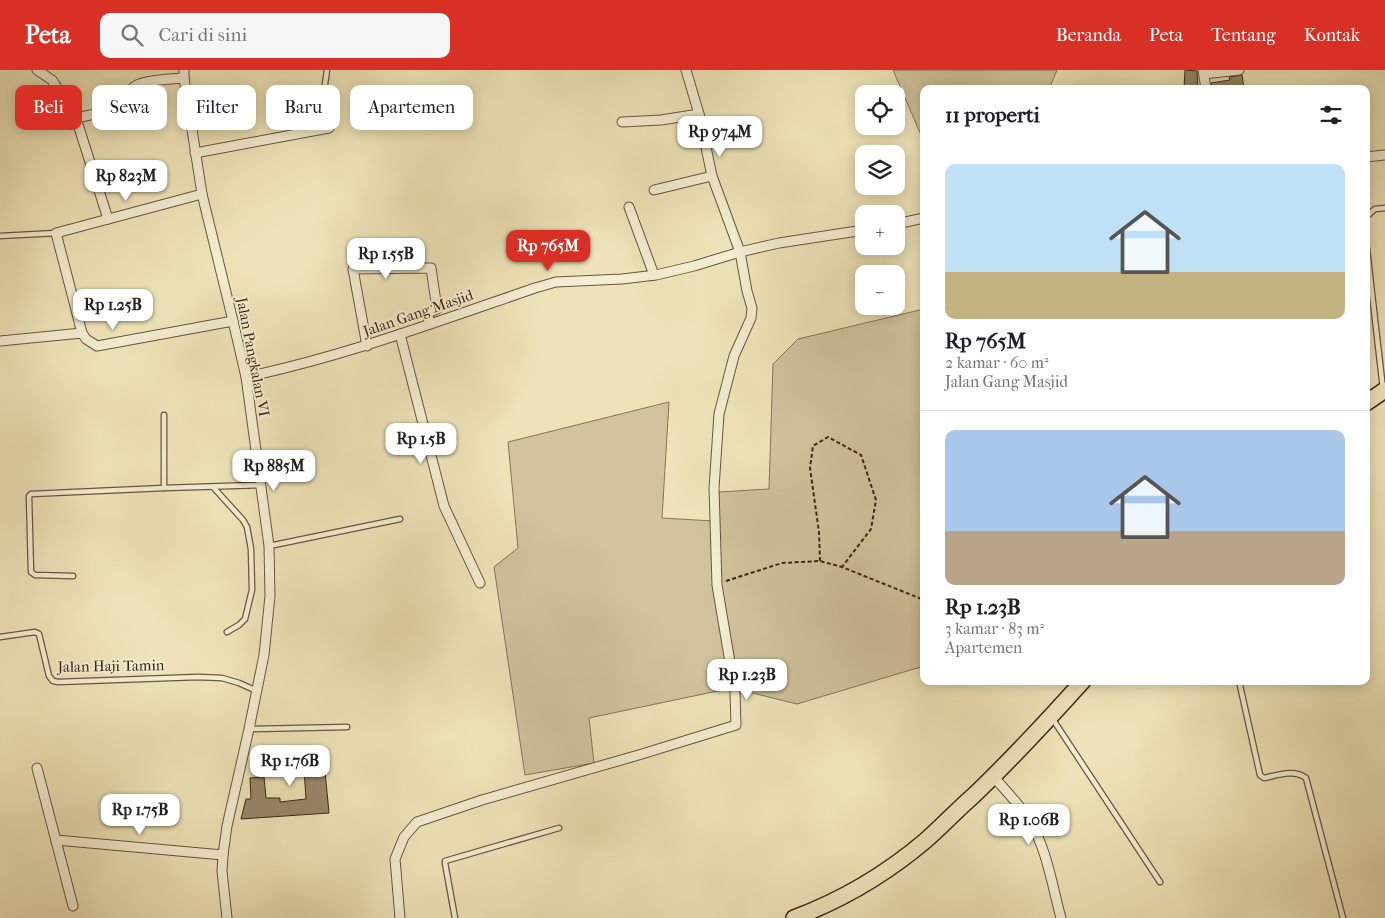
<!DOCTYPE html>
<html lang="id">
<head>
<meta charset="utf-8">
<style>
	:root { --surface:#fff; --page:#f6f6f6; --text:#202124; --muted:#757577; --line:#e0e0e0; --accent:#d93025 }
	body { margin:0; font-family:"IM FELL French Canon",serif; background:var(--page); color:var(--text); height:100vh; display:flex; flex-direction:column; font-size:19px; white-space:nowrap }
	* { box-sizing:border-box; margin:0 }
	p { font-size:16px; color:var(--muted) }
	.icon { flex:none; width:28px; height:28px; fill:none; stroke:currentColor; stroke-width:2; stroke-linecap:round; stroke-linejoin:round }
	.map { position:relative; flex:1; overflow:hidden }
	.side { position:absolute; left:920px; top:15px; width:450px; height:600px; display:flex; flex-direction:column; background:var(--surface); border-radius:10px; box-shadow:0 2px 12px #0003 }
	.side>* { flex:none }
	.hud { position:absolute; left:15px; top:15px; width:475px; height:45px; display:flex; gap:10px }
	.buttons { position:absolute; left:855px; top:15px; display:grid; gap:10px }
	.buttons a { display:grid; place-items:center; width:50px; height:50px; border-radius:10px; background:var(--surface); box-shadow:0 2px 12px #0003; font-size:25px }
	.price { position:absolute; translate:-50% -42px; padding:0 11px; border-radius:10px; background:#fff; color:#222; font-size:16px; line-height:32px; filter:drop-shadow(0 1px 2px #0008) }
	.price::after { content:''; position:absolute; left:50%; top:30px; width:15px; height:11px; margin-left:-8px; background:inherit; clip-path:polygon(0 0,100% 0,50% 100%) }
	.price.selected { background:var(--accent); color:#fff }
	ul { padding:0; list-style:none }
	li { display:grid; align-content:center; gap:10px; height:265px; padding:0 25px }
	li+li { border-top:1px solid var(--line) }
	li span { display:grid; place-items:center; height:155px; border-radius:10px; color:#555 }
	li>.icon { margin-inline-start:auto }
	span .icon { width:90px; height:90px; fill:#fffc; stroke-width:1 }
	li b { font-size:21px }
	h2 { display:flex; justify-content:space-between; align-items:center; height:60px; padding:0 25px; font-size:21px }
	.chip { padding:0 18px; border-radius:10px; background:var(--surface); box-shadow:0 2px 12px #0003; font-size:18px; line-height:45px }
	.chip.selected { background:var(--accent); color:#fff }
	header { display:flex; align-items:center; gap:30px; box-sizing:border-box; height:70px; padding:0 25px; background:var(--accent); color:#fff }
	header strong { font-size:24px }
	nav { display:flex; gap:28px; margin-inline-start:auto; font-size:18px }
	.search { width:350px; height:45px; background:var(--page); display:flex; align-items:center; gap:12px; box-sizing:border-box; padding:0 18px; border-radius:10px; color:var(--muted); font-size:19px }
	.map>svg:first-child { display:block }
</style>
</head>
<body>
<header>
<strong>Peta</strong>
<div class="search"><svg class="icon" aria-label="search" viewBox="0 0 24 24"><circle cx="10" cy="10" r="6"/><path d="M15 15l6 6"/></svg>Cari di sini</div>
<nav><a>Beranda</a><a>Peta</a><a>Tentang</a><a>Kontak</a></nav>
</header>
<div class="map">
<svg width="1385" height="848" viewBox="0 0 1385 848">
	<rect width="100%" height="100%" fill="#eee3b8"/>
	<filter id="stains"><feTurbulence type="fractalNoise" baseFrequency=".004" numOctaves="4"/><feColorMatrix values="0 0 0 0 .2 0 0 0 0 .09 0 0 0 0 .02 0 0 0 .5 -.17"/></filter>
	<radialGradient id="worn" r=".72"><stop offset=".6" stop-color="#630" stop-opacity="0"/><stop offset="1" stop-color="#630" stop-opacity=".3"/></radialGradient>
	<g fill="#d0c39d" stroke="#86745a">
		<polygon points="893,0 1057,0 1049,19 924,19 924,72"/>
		<polygon points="924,239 924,596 797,634 732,618 589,648 594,693 525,705 494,497 518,478 508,372 669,332 662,448 713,451 719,422 769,419 773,294 798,269"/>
	</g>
	<g fill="#99886b" stroke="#3c2618">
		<polygon points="1185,0 1197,1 1198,19 1184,19"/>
		<polygon points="1242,5 1244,19 1212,19 1211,13 1230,10 1229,7"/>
		<polygon points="323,680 329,743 241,749 246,729 251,729 250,708 264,707 266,728 280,728 280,732 306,729 304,699 262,702 261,684"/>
	</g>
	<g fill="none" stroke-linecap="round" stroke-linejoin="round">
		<g stroke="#685540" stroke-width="7">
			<g id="lane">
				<polyline points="327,0 325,14 329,58"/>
				<polyline points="1366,149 1367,146 1375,139 1385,138"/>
				<polyline points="0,166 56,163"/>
				<polyline points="1366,171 1383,319"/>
				<polyline points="259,398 301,389"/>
				<polyline points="213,417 243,450 247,457 251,479 252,520 245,549 239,555 227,562"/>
				<polyline points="164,418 164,345"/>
				<polyline points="269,476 400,449"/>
				<polyline points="73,506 35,505 31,502 29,426 31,424 164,418 260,415"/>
				<polyline points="0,567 35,562 39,564 49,606 53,611 58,612 198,607 222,608 239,613 257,621"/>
				<path d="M1239 611 1260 705 1264 708C1278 705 1294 699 1306 708L1343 848"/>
				<polyline points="1052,648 1160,812"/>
				<polyline points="249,659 347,657"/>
				<polyline points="455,848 445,793 445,791 559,758"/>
			</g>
		</g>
		<g stroke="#685540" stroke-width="11">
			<g id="street">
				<polyline points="37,0 52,10 76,48 108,149"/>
				<polyline points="184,0 184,8 202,124 233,251 246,307 269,476 270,526 264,585 249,659 227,756 223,785 222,801 227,848"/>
				<polyline points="1203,0 1206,19"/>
				<polyline points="1204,4 1239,0"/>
				<path d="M76 48 119 39C126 37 132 34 132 26 132 22 131 21 133 18 137 10 174 9 184 8"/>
				<polyline points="622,52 661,50 699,44"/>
				<polyline points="195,83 329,58"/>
				<polyline points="1366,87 1385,85"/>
				<polyline points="654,120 712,106"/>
				<polyline points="629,137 654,205"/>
				<polyline points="896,154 924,148"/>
				<polyline points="82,263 56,163 202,124"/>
				<polyline points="400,264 444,436 480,513"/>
				<polyline points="0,271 82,263 86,269 97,276 233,251"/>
				<polyline points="367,276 353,199 431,198 437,239 428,243 429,254"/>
				<path d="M246 307C345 286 439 251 535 218L556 212 622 209 656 205 694 196 740 182 779 173 864 160"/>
				<polyline points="37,698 73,836"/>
				<path d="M993 706C1005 720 1018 733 1028 748 1047 778 1052 815 1061 848"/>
				<polyline points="56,770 223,785"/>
				<polyline points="400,848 395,789 404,767 417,752 482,730 642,684 736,655 735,622 717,515 714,418 719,344 734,286 751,248 752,238 747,221 740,182 712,106 699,44 686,0"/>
			</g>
		</g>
		<g stroke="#3c2618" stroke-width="18">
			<g id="primary">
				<polyline points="1366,333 1385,320"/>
				<path d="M794 848C842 830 886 804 925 771 941 757 956 741 972 727 1011 690 1047 651 1083 611"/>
			</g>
		</g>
		<g stroke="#3c2618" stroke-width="2" stroke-dasharray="4 2.5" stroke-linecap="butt">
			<polyline points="820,491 819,462 810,398 813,376 828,367 861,385 876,430 871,459 842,497"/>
			<polyline points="726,511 782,493 820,491 842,497 924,530"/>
		</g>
		<use href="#lane" stroke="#f4edd1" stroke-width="4.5"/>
		<use href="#street" stroke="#f4edd1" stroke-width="9"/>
		<use href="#primary" stroke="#eee3b8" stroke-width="15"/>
	</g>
	<g text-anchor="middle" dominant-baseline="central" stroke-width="4" stroke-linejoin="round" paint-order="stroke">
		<g font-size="15" fill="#3c2618" stroke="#f4edd1">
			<text transform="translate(418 243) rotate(-19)">Jalan Gang Masjid</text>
			<text transform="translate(253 287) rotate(79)">Jalan Pangkalan VI</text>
			<text transform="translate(111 596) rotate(-1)">Jalan Haji Tamin</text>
		</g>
	</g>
	<rect width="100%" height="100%" filter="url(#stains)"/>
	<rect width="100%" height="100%" fill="url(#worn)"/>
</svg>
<div class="buttons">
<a><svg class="icon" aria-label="locate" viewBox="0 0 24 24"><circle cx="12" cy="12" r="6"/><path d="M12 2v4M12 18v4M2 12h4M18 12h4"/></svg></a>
<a><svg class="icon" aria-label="layers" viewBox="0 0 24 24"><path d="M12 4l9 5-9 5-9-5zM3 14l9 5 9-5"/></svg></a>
<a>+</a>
<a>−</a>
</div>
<b class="price" style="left:720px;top:88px">Rp 974M</b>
<b class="price" style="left:126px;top:132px">Rp 823M</b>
<b class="price selected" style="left:548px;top:202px">Rp 765M</b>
<b class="price" style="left:386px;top:210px">Rp 1.55B</b>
<b class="price" style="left:113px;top:261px">Rp 1.25B</b>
<b class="price" style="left:421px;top:395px">Rp 1.5B</b>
<b class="price" style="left:274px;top:422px">Rp 885M</b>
<b class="price" style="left:747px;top:631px">Rp 1.23B</b>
<b class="price" style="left:290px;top:717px">Rp 1.76B</b>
<b class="price" style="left:140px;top:766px">Rp 1.75B</b>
<b class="price" style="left:1029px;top:776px">Rp 1.06B</b>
<div class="hud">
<a class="chip selected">Beli</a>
<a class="chip">Sewa</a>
<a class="chip">Filter</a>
<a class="chip">Baru</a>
<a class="chip">Apartemen</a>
</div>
<section class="side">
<h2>11 properti<svg class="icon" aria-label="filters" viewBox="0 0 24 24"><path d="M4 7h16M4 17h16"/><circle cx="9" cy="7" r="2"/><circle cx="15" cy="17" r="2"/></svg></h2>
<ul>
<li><span style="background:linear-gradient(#bfe0f5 70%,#c2b280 0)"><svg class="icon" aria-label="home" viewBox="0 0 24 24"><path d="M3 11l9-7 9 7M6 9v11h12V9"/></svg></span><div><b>Rp 765M</b><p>2 kamar · 60 m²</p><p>Jalan Gang Masjid</p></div></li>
<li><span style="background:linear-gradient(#a9c7e8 65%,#b9a48a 0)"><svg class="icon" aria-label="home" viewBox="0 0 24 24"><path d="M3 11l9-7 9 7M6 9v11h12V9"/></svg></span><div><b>Rp 1.23B</b><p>3 kamar · 83 m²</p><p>Apartemen</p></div></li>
</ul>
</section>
</div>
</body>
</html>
